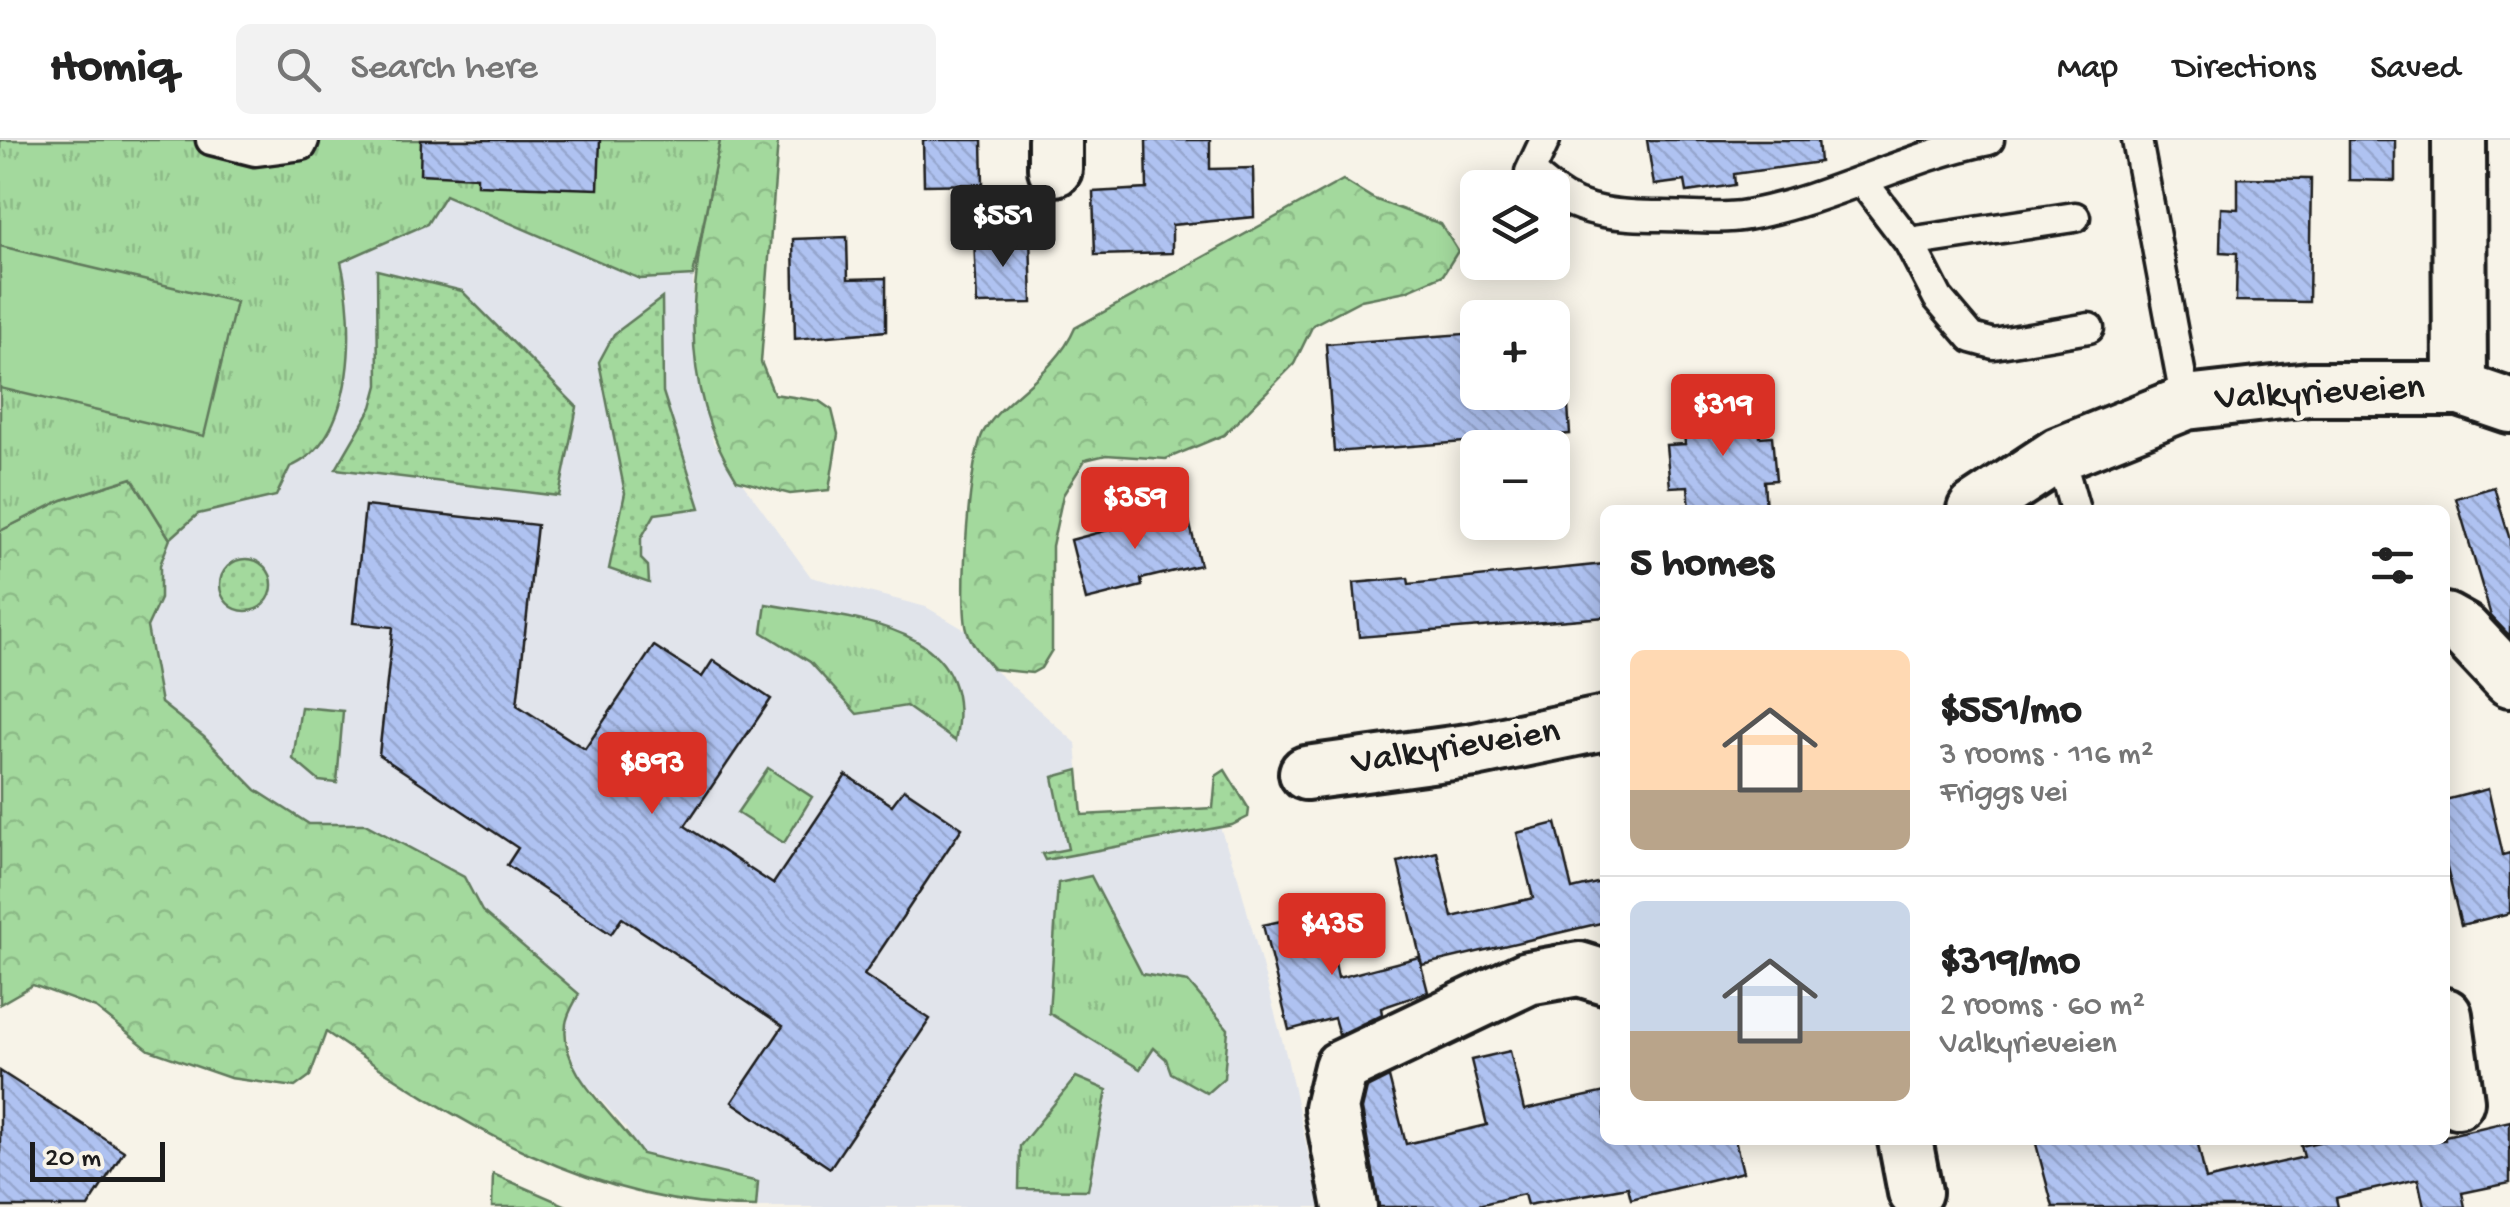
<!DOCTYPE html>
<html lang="en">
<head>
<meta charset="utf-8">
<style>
	:root { --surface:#fff; --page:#f2f2f2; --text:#222; --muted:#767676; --line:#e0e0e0; --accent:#d93025 }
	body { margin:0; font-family:"Gochi Hand",sans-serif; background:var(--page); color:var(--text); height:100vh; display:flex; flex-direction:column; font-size:38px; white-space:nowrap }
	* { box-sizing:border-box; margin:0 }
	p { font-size:32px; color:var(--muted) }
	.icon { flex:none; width:55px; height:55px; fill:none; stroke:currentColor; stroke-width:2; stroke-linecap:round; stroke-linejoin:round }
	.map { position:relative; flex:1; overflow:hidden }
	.drawer { position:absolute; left:1600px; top:365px; width:850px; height:640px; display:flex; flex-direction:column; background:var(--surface); border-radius:15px; box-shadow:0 5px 25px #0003 }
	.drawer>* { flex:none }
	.buttons { position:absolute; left:1460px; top:30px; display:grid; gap:20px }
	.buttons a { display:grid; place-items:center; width:110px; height:110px; border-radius:15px; background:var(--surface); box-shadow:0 5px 25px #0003; font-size:50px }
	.scale { position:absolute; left:30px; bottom:25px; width:135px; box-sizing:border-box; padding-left:10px; border:5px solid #1c1c1c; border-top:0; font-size:28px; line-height:35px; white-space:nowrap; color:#1c1c1c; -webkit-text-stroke:8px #f7f3e8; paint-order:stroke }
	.price { position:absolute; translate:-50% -85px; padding:0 22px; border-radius:10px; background:var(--accent); color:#fff; font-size:32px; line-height:65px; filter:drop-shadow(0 2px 5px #0008) }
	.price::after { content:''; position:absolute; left:50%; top:60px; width:30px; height:22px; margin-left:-15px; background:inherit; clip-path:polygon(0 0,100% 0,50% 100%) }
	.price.on { background:#222; color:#fff }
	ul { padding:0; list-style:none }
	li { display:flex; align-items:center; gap:30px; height:250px; padding:0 30px }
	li+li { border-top:2px solid var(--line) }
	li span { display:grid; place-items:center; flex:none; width:280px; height:200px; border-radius:15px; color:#555 }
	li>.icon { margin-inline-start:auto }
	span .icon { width:120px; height:120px; fill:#fffc; stroke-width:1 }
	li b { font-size:42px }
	h2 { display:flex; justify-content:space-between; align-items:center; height:120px; padding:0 30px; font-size:42px }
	header { display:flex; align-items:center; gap:60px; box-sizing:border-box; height:140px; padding:0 50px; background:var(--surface); border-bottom:2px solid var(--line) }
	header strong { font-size:48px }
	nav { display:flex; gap:55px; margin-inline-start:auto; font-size:35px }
	.search { width:700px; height:90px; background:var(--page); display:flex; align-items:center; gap:25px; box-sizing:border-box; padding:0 35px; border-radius:15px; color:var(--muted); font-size:38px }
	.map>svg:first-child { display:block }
</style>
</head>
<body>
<header>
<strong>Homiq</strong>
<div class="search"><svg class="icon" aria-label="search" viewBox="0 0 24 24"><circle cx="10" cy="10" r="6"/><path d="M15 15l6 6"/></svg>Search here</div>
<nav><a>Map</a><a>Directions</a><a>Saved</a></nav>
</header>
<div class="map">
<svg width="2510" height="1067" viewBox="0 0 2510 1067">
	<defs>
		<pattern id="grass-dots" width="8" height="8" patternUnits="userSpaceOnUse" patternTransform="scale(2.5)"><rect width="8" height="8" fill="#a3d99d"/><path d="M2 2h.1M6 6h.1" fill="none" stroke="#8cba87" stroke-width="1.8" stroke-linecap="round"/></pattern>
		<pattern id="forest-crowns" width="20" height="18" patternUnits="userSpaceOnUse" patternTransform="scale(2.5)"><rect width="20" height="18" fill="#a3d99d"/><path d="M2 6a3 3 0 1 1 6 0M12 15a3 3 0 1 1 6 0" fill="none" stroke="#8cba87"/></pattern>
		<pattern id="park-tufts" width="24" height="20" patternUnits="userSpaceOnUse" patternTransform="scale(2.5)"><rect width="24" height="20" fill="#a3d99d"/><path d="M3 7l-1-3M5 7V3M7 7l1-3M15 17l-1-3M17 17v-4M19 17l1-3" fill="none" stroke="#8cba87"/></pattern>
		<pattern id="building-back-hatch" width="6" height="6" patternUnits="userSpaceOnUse" patternTransform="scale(2.5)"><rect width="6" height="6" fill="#afc2f1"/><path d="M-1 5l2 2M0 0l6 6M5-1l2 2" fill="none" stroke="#96a6ce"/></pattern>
	</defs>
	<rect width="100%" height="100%" fill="#f7f3e8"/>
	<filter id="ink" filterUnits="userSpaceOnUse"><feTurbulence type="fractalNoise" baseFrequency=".01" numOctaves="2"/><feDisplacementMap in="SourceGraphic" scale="20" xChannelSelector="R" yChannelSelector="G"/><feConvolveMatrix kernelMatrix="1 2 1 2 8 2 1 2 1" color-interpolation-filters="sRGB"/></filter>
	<g filter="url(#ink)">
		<polygon fill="#e1e4eb" points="445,55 640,139 693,136 693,198 713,302 811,437 926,467 967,491 993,529 1076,603 1082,675 1213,668 1238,737 1287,918 1320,1067 756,1067 758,1042 642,1014 625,987 575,931 565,884 579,854 482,771 463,737 365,684 309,684 256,650 204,597 161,563 147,487 160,459 160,425 170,399 198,374 276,356 349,154 341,122 426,84"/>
		<g fill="url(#grass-dots)" stroke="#607a5c" stroke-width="2.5">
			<polygon points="377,130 462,151 577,267 559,356 336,329 372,267 378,245"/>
			<polygon points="662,158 663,252 700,368 655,374 641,398 641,419 648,426 649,443 609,429 625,353 599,222 614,194"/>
			<circle cx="246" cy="445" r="26"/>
			<polygon points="1078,630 1082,675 1213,668 1216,636 1225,630 1249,669 1248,677 1232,685 1045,720 1042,714 1068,709 1053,637"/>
		</g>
		<g fill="url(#forest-crowns)" stroke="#607a5c" stroke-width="2.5">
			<path d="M720 0H778L761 222 774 254 819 261 832 270 838 294 829 350 790 354 737 340C667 231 697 118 720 0Z"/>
			<path d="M1343 40 1374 59 1441 84 1458 111 1443 135 1406 151 1361 160 1313 185 1294 224 1224 295 1166 319 1106 315 1085 320 1063 355 1052 406V510L1041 528 1032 533 993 529C984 517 971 505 967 490 959 463 969 314 984 291 1009 252 1055 235 1075 188Z"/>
			<path d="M132 338 170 399 160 425V459L147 487 161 563 204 597 256 650 309 684H365L464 737 482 771 579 854C575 862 567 874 566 884 559 935 617 975 642 1014L758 1042 756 1067C592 1067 457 982 326 892L310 936 295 947 230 938 149 910 96 868 33 845 0 864V391L62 360Z"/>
			<polygon points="493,1034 569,1067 570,1067 492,1067"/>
		</g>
		<g fill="url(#park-tufts)" stroke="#607a5c" stroke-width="2.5">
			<path d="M0 0H720L693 136 640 139 445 55 427 84 341 122C355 180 358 299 290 327L276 356 198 374 170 399 132 338 62 360 0 391Z"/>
			<path d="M766 464C848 479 982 482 955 601L906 566 857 574 810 522 762 492Z"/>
			<polygon points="301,567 343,571 337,643 319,641 293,619"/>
			<polygon points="768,628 812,657 784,703 737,673"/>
			<polygon points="1091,736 1142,834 1188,842 1228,889 1224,938 1207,953 1171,933 1166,919 1154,908 1140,929 1049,873 1058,743"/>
			<polygon points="1076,937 1107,950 1088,1050 1019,1049 1020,1006"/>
		</g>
		<polygon fill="#a3d99d" stroke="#607a5c" stroke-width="2.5" points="0,106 236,162 204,296 0,248"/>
		<g fill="url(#building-back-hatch)" stroke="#1c1c1c" stroke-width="2.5">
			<polygon points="421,0 600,0 598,49 477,45 477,37 420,34"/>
			<polygon points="923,0 982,0 983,44 924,45"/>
			<polygon points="1146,0 1210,0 1210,29 1253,28 1254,77 1172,85 1172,113 1095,115 1093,52 1147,49"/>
			<polygon points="1647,0 1818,0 1820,22 1734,34 1735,45 1687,52 1685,41 1654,45"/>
			<polygon points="2349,0 2395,0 2395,41 2349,40"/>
			<polygon points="2238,38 2311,39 2309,162 2236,161 2237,113 2220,112 2221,68 2238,69"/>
			<polygon points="1030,96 1032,163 977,164 974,98"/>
			<polygon points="847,97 848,139 886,138 886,191 795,199 793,99"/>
			<polygon points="1478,193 1478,252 1567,252 1570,294 1334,312 1326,204"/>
			<polygon points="1757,264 1760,297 1772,296 1776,340 1764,341 1766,370 1690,370 1688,346 1670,347 1666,305 1685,304 1682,271"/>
			<polygon points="2494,347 2510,400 2510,496 2491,476 2456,358"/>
			<polygon points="1185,365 1200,425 1141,439 1142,446 1086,460 1071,400 1123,386 1122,380"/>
			<polygon points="365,366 537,385 517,565 585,609 654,506 702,537 713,520 771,559 685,686 773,744 846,635 892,665 904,649 962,688 864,835 930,879 830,1028 732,962 783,886 622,778 611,794 507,725 518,708 379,615 393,487 353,483"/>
			<polygon points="1605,424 1605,477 1359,497 1354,443 1408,438 1409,444"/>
			<polygon points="2488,649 2503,715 2510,713 2510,773 2461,785 2445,720 2445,660"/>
			<polygon points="1556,683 1572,749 1605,741 1605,782 1422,825 1398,722 1437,712 1452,777 1533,758 1517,693"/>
			<polygon points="1325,771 1338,838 1419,817 1428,852 1381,868 1382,874 1339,895 1334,878 1289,890 1263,785"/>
			<polygon points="1510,911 1524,970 1605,952 1605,1000 1735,1000 1743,1032 1631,1059 1628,1047 1527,1065 1524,1054 1470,1067 1379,1067 1362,969 1367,948 1389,937 1406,1004 1487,985 1471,920"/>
			<polygon points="0,931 124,1011 88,1067 0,1067"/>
			<polygon points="2510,981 2510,1043 2462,1053 2465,1067 2424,1067 2418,1039 2336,1058 2338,1067 2053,1067 2035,1000 2197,1000 2206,1040 2304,1017 2301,1006 2328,1000 2445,1000 2445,996"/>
		</g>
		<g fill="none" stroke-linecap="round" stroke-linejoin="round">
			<g stroke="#1c1c1c" stroke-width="35">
				<g id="service">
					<polyline points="211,0 255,11 302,5 304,0"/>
					<polyline points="1545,0 1530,32 1550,48"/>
					<polyline points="2137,0 2186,263"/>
					<polyline points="1863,42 1909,102 1938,158 1972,198 1994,204 2089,188"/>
					<path d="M1552 50C1583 74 1623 76 1662 76 1689 76 1720 80 1747 75 1831 60 1906 16 1989 0"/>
					<polyline points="1909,102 2075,77"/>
					<polyline points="2059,314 2075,370"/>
				</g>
			</g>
			<g stroke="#1c1c1c" stroke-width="60">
				<g id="minor">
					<polyline points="1055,0 1055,29"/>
					<polyline points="2459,0 2460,249"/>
					<polyline points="1974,370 2059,314 2186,263 2309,249 2460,249 2510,266"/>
					<polyline points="2445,480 2463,490 2510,540"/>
					<polyline points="1306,633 1475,610 1605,583"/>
					<polyline points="2445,875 2457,961"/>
					<polyline points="1905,1000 1915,1052"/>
					<polyline points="1350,1067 1331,968 1341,927 1528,838 1579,829 1605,837"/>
				</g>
			</g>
			<use href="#service" stroke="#f7f3e8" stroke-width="28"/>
			<use href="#minor" stroke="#f7f3e8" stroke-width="52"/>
		</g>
	</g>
	<g text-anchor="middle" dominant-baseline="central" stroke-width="10" stroke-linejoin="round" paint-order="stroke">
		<g font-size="38" fill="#1c1c1c" stroke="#f7f3e8">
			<text transform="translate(2320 255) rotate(-3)">Valkyrieveien</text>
			<text transform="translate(1456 609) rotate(-9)">Valkyrieveien</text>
		</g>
	</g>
</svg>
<div class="buttons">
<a><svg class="icon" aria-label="layers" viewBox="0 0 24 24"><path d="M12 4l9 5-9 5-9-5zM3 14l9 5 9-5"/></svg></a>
<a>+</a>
<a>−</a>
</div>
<div class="scale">20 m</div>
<b class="price on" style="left:1003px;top:130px">$551</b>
<b class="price" style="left:1723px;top:319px">$319</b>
<b class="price" style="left:1135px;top:412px">$359</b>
<b class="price" style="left:652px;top:677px">$893</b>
<b class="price" style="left:1332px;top:838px">$435</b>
<section class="drawer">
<h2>5 homes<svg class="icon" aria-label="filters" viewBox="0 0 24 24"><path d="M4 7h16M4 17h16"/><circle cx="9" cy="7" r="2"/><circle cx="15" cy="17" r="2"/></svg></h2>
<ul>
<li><span style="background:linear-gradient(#ffd9b3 70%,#b9a48a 0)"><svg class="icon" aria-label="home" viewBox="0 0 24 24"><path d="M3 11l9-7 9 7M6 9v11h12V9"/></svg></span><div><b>$551/mo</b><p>3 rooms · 116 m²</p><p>Friggs vei</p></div></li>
<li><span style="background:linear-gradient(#c9d6e8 65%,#b9a48a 0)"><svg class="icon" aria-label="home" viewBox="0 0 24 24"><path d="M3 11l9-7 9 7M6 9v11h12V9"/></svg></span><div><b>$319/mo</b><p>2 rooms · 60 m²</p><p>Valkyrieveien</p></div></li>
</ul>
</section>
</div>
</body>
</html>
